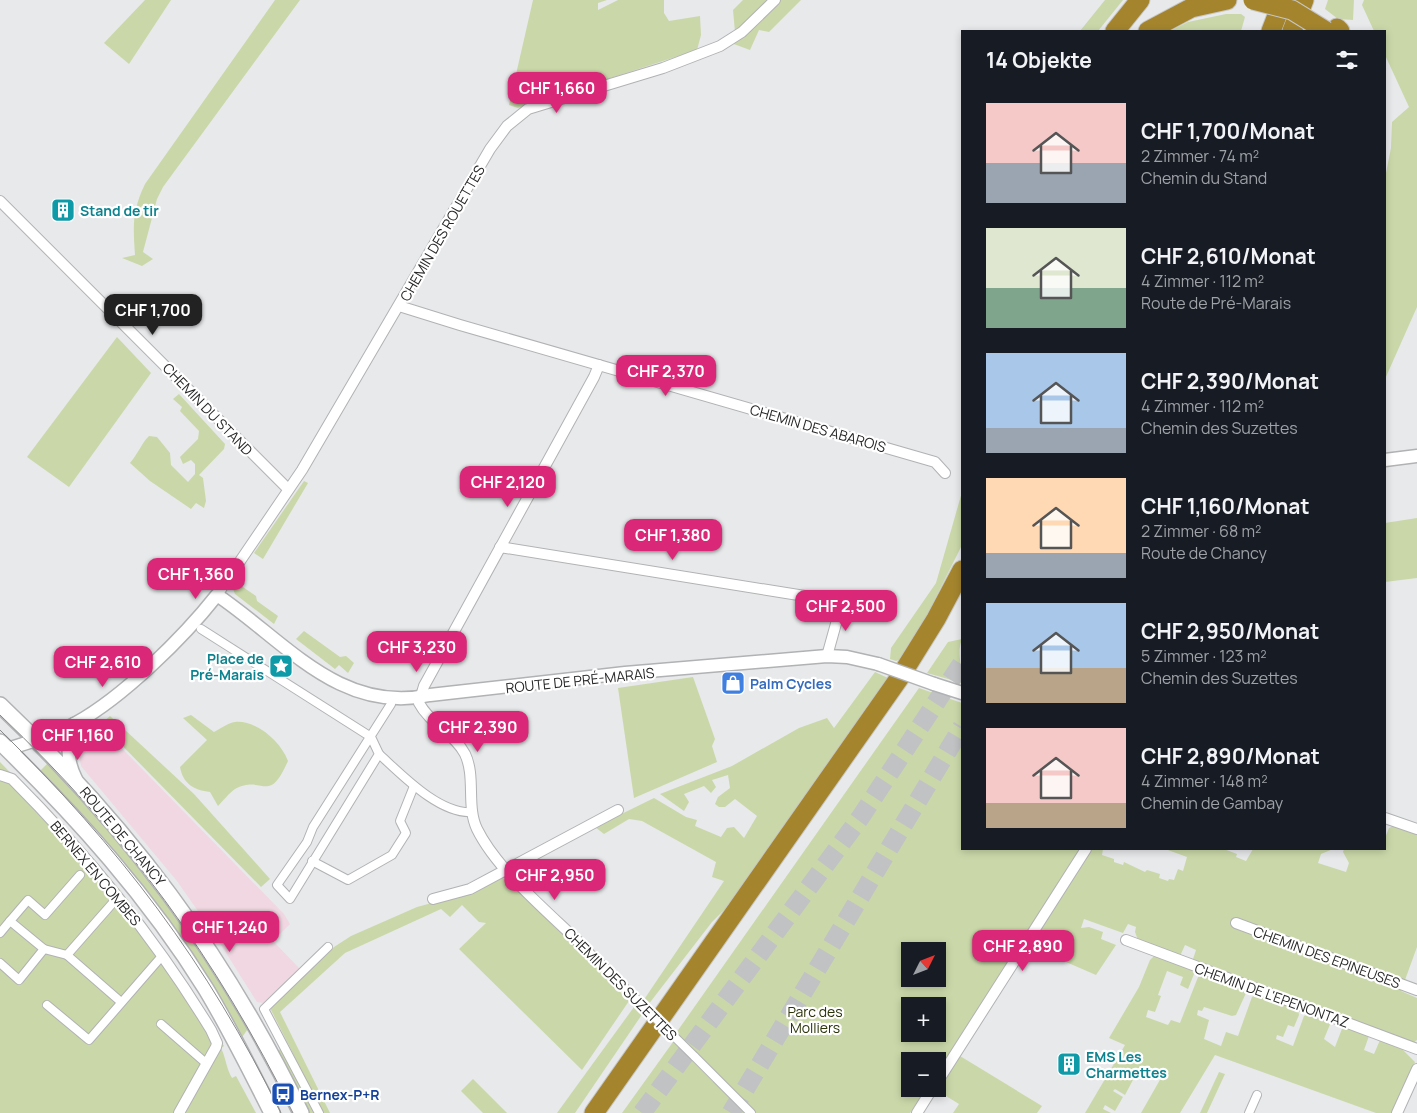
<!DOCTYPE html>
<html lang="de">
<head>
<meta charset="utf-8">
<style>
	:root { --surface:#171b24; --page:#20242c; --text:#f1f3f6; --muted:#9ea1a6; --accent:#db2777 }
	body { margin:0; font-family:Manrope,sans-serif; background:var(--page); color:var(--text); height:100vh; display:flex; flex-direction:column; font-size:19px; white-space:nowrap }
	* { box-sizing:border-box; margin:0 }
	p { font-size:16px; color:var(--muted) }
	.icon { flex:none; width:28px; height:28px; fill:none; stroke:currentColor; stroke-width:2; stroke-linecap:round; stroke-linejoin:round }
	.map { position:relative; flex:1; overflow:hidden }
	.side { position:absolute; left:961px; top:30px; width:425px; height:820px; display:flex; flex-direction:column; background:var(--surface); border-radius:0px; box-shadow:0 2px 8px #0003 }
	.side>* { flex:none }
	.needle { width:32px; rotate:48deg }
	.controls { position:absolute; left:901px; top:942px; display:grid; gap:10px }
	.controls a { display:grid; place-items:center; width:45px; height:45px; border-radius:0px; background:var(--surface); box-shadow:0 2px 8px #0003; font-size:25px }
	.price { position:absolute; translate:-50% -42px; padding:0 11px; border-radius:10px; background:var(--accent); color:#fff; font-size:16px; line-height:32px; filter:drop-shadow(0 1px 2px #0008) }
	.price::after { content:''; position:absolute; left:50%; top:30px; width:15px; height:11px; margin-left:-8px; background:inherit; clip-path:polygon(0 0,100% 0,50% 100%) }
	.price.on { background:#222; color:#fff }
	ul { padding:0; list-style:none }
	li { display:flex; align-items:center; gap:15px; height:125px; padding:0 25px }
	li span { display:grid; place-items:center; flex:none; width:140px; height:100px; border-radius:0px; color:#555 }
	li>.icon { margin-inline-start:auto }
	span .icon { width:60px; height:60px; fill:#fffc; stroke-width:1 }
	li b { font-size:21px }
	h2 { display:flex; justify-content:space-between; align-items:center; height:60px; padding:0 25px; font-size:21px }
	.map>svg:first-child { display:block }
</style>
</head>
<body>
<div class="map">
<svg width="1417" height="1113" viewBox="0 0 1417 1113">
	<rect width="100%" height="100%" fill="#e8e9eb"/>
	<polygon fill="#f0d7e1" points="99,725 284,914 290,924 273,941 300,969 263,1003 257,1002 216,937 177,881 81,766 78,749 83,740"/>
	<g fill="#cad8a9" fill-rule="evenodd">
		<polygon points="145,0 171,0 129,64 104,43"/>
		<path d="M275 0H300L163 187 157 199 143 252 153 259 142 266 122 258 135 255C133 226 132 211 145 184Z"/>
		<polygon points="533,0 607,0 598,3 598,10 618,0 664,0 664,13 669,21 700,16 701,35 697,50 518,108 509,105"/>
		<polygon points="743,0 772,0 735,32 733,10"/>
		<polygon points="779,0 801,0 769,32 759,30 750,50 731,43"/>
		<polygon points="1105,0 1123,0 1098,31 1080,31"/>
		<polygon points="1328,0 1354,0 1353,20 1338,19 1325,9"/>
		<polygon points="1364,0 1417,0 1417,307 1385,379 1385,178 1391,148 1392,122 1409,107 1385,55 1385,31 1374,31 1362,5"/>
		<polygon points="1226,14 1241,14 1245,17 1241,31 1170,31 1188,22"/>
		<polygon points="117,337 151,373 69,487 27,457"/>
		<path d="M179 394 225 444 224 449 199 475 203 478 206 501 204 508 196 503 191 509 150 481 130 463C138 454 141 444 149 436L157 437 170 453 171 465 188 482 195 474V464L191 460 183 464 180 457 198 439 199 431 180 411 182 407 173 399Z"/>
		<polygon points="304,481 308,483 263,559 254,553"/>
		<polygon points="962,492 962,545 927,615 901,659 896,661 890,659 891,648 936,583"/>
		<polygon points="1417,518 1417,578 1385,582 1385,523"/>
		<polygon points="237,583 256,596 257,601 278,616 274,624 235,594 233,589"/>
		<polygon points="304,631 340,657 346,656 354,663 348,673 339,665 335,669 296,639"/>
		<path d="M962 639C956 653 963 668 962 683L927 673 948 642Z"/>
		<polygon points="875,672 888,678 728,906 712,922 648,1005 643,1001 724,881 712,877 716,862 642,821 629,819 604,834 595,827 654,798 686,817 697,820 695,826 721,837 727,828 734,827 744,838 757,816 735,799 725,807 719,807 715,804 718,797 730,788 728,775 712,780 716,787 711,793 704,786 684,794 689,802 684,811 660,794 732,766 799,728 827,718 834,728"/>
		<polygon points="693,677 715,739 712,746 717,762 634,798 618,688"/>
		<path d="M919 688 962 703V849H1082L938 1071V1061H910V1089H926L910 1113H622L673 1042 713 1082 717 1073 676 1033ZM910 951H938V979H910ZM910 1006H938V1034H910Z"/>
		<path d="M191 715 214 732C220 729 228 723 235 722 257 720 281 742 288 761 268 806 264 774 235 789 229 793 223 801 218 806L210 792C194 790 183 784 180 767L207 740 183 718Z"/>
		<polygon points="110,716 194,794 270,879 261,887 101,724"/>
		<polygon points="50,761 163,891 250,1026 240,1040 39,772"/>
		<path d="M0 762 35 798 37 796C75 837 113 879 146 924 174 963 199 1005 224 1046L221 1048C226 1058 226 1068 232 1078L236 1076 256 1113H0Z"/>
		<polygon points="1393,826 1417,835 1417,947 1401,991 1417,998 1417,1040 1413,1043 1193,959 1196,950 1185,945 1180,956 1138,940 1135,932 1136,927 1128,924 1123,933 1084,919 1081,928 1089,927 1103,932 1101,939 1116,945 1096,975 1029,946 1092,849 1103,849 1102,855 1114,859 1114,862 1123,865 1124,862 1145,872 1147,870 1160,874 1159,878 1168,881 1169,879 1174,880 1178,869 1183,871 1187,857 1165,849 1224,849 1237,854 1236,857 1246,861 1253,849 1333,849 1321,854 1318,863 1346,872 1349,863 1343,852 1344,849 1385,849 1385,838 1389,828"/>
		<polygon points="502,878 512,881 629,1001 582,1070 459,949 486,923 479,922 462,905 450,917 441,909 345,953 280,1012 330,1113 323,1113 269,1006 334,947 351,936 417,907 458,896"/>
		<polygon points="1155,955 1191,969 1194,974 1188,989 1180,985 1183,977 1167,971 1158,995 1161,996 1155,1012 1148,1010 1146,1017 1168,1025 1171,1020 1180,1023 1198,977 1204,975 1243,989 1246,993 1236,1015 1232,1016 1204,1007 1202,1011 1198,1010 1197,1015 1209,1020 1204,1039 1221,1046 1226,1032 1238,1036 1252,997 1257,994 1298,1010 1299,1015 1294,1027 1288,1025 1283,1037 1277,1035 1276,1039 1293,1046 1304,1016 1309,1014 1331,1022 1324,1039 1335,1047 1343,1026 1369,1036 1364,1050 1374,1054 1380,1040 1401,1048 1415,1062 1409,1079 1391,1113 1376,1113 1215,1055 1180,1113 1141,1113 1161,1078 1151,1072 1150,1069 1142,1066 1136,1075 1124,1069 1124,1072 1134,1078 1125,1095 1115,1089 1113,1091 1123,1097 1115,1111 1105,1105 1103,1109 1111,1113 1085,1113 1125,1045 1109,1038 1139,987 1150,960"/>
		<polygon points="637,1006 643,1013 575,1113 557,1113 634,1007"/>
		<polygon points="282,1049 314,1113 309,1113 278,1050"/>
		<polygon points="960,1056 1042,1106 1037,1113 953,1113 959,1104 938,1091"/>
		<polygon points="1219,1072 1225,1074 1207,1113 1200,1113"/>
		<polygon points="473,1079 507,1113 483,1113 461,1091"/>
	</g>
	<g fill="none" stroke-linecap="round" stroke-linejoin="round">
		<g stroke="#c1c2c4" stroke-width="19" stroke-dasharray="19 9" stroke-linecap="butt">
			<polyline points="642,1113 860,818 962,663"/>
			<polyline points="731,1113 962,727"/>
		</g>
		<g stroke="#b1b2b4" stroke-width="10">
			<g id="pedestrian">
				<polyline points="201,629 371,737 379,754 290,899 277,885 307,842 313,827 391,704 392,699"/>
				<path d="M379 754C402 775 440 815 473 812"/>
				<polyline points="312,861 348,880 392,855 406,833 400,821 414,786"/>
				<polyline points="118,897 67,955 121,1002"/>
				<polyline points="0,933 10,921"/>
				<polyline points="587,950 637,1000"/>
				<polyline points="67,955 44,949 10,921 28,900 45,915 80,875"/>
				<polyline points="0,963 19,980 44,949"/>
				<polyline points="47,1005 89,1040 162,956"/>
				<polyline points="161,1024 207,1064"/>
				<polyline points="694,1056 751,1113"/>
				<polyline points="319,1113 264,1009 328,947"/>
				<polyline points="1249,1113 1257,1095"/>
			</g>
		</g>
		<g stroke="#b1b2b4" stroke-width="12">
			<g id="minor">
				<polyline points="0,201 288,489"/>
				<polyline points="399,306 460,325 935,462 945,473"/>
				<polyline points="500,547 842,602 827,656"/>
				<polyline points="217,595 302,470 490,149 507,126 528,109 663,68 720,46 742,32 775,0"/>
				<path d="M0 775 12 779C88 855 155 938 211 1030L217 1043 216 1047 179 1113"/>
				<polyline points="1385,818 1417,829"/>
				<polyline points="433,899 470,889 618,810"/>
				<polyline points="1236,923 1417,990"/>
				<polyline points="1126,940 1417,1049"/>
				<path d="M587 950C553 916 498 872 477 829 466 806 476 777 465 754 454 733 430 724 419 703L424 686 594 377 599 365"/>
				<polyline points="938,1081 1086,849"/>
				<polyline points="917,1113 932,1089"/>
				<polyline points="1397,1113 1417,1069"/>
			</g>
		</g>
		<g stroke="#b1b2b4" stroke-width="15">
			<g id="tertiary">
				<polyline points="1385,460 1417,456"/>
				<polyline points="934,684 962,693"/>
				<path d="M74 724C67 745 66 759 76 779"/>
				<path d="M7 749C30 742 55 735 76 723 123 697 183 638 217 595 284 640 340 715 430 695L625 673 827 656 847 657 878 664"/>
			</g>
		</g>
		<g stroke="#b1b2b4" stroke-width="18">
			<g id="secondary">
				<path d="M0 705C128 826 224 954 301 1113"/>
				<path d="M0 742C77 817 149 897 206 989 230 1029 251 1071 272 1113"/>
			</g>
		</g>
		<g stroke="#c7c7c7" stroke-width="21">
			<g id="motorway">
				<polyline points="1337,28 1340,31"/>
				<polyline points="1115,31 1140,0"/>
				<polyline points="1148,31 1191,8 1227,0"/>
				<polyline points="1271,31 1283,0"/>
				<polyline points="1292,31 1304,0"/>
				<polyline points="594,1113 900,677 936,619 962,570"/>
			</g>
		</g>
		<use href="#pedestrian" stroke="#fff" stroke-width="8"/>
		<use href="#minor" stroke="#fff" stroke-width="10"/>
		<use href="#tertiary" stroke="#fff" stroke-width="12"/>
		<use href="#secondary" stroke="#fff" stroke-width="15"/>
		<use href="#motorway" stroke="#a4852e" stroke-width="19"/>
		<g stroke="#878889" stroke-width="1">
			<path d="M0 715C126 835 216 957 293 1113"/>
			<path d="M0 730C120 848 207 962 281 1113"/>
		</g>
		<g stroke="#b1b2b4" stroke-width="10" stroke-linecap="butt">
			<polyline id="pedestrian-bridge" points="637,1000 694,1056"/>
		</g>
		<g stroke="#b1b2b4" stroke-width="15" stroke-linecap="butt">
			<polyline id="tertiary-bridge" points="878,664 934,684"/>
		</g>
		<g stroke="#c7c7c7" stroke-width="21" stroke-linecap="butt">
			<polyline id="motorway-bridge" points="1253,0 1292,10 1326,31"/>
		</g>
		<use href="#pedestrian-bridge" stroke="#fff" stroke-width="8"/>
		<use href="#tertiary-bridge" stroke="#fff" stroke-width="12"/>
		<use href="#motorway-bridge" stroke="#a4852e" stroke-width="19"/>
	</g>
	<defs>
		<g id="building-square" transform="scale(1.25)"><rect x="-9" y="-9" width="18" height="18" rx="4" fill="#0f9aa8" stroke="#fff"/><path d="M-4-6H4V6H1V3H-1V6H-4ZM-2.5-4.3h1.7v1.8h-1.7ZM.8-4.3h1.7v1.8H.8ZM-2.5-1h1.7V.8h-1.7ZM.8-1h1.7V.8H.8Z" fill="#fff"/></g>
		<g id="sight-square" transform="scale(1.25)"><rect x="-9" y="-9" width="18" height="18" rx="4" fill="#0f9aa8" stroke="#fff"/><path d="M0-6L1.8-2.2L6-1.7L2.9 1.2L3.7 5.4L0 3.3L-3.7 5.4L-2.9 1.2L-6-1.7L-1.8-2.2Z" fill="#fff"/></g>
		<g id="shop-square" transform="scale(1.25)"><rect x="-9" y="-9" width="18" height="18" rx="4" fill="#3f7fe0" stroke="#fff"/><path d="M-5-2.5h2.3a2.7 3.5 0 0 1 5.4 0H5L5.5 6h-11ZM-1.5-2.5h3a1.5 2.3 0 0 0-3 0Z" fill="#fff"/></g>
		<g id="bus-square" transform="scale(1.25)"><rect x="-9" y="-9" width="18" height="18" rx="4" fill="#1a4fb4" stroke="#fff"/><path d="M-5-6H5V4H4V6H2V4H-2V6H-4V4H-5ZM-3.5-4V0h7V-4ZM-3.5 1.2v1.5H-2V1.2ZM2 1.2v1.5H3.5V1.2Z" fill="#fff"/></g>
	</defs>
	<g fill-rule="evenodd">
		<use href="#building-square" x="63" y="210"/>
		<use href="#sight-square" x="281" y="666"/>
		<use href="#shop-square" x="733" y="683"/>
		<use href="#building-square" x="1069" y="1064"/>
		<use href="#bus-square" x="283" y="1094"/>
	</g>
	<g text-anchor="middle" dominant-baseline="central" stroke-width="4.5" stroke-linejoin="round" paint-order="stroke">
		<g font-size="14" font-weight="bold" fill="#0d838f" stroke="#fff" text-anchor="start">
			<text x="80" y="210">Stand de tir</text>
			<text x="264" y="658" text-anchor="end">Place de<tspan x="264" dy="16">Pré-Marais</tspan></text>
			<text x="1086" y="1056">EMS Les<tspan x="1086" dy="16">Charmettes</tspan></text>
		</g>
		<g font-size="14" fill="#272728" stroke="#fff">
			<text transform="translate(442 233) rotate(-60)">CHEMIN DES ROUETTES</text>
			<text transform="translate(208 409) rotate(46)">CHEMIN DU STAND</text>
			<text transform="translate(818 428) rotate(16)">CHEMIN DES ABAROIS</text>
			<text transform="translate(580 680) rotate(-6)">ROUTE DE PRÉ-MARAIS</text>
			<text transform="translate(123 836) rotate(50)">ROUTE DE CHANCY</text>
			<text transform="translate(96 873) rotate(50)">BERNEX EN COMBES</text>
			<text transform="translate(1327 957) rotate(20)">CHEMIN DES EPINEUSES</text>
			<text transform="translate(621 984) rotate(45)">CHEMIN DES SUZETTES</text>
			<text transform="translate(1272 995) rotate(20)">CHEMIN DE L'EPENONTAZ</text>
		</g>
		<g font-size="14" font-weight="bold" fill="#366cbe" stroke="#fff" text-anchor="start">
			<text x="750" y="683">Palm Cycles</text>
		</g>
		<g font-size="14" fill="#2b3409" stroke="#fff">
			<text x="815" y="1011">Parc des<tspan x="815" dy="16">Molliers</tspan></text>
		</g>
		<g font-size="14" font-weight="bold" fill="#164399" stroke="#fff" text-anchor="start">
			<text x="300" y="1094">Bernex-P+R</text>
		</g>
	</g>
</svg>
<div class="controls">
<a><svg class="needle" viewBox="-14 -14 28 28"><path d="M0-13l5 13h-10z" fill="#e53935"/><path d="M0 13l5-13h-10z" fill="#9ea1a6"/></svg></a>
<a>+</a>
<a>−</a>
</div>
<b class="price" style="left:557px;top:114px">CHF 1,660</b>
<b class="price on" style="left:153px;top:336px">CHF 1,700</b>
<b class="price" style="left:666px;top:397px">CHF 2,370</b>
<b class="price" style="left:508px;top:508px">CHF 2,120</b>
<b class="price" style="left:673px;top:561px">CHF 1,380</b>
<b class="price" style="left:196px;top:600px">CHF 1,360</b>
<b class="price" style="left:846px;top:632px">CHF 2,500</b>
<b class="price" style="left:417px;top:673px">CHF 3,230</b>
<b class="price" style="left:103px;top:688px">CHF 2,610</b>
<b class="price" style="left:478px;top:753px">CHF 2,390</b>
<b class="price" style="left:78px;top:761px">CHF 1,160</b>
<b class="price" style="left:555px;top:901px">CHF 2,950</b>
<b class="price" style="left:230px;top:953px">CHF 1,240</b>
<b class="price" style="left:1023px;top:972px">CHF 2,890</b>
<section class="side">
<h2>14 Objekte<svg class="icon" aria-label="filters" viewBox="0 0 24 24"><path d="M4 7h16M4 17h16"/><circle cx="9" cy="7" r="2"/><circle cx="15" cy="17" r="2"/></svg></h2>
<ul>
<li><span style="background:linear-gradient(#f6c9c9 60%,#9aa5b1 0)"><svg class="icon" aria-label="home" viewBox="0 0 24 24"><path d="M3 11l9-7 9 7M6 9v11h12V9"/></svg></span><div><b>CHF 1,700/Monat</b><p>2 Zimmer · 74 m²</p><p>Chemin du Stand</p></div></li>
<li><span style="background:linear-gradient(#dfe7d0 60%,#7fa58c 0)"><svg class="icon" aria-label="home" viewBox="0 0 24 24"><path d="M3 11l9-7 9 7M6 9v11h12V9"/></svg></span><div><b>CHF 2,610/Monat</b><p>4 Zimmer · 112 m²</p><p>Route de Pré-Marais</p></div></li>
<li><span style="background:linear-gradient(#a9c7e8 75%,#9aa5b1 0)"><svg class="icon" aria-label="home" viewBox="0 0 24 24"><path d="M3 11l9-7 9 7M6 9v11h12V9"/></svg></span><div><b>CHF 2,390/Monat</b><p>4 Zimmer · 112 m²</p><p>Chemin des Suzettes</p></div></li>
<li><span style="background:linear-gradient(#ffd9b3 75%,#9aa5b1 0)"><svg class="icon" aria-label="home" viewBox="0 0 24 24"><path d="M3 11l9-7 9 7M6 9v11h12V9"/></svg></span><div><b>CHF 1,160/Monat</b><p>2 Zimmer · 68 m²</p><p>Route de Chancy</p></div></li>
<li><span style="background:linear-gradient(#a9c7e8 65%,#b9a48a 0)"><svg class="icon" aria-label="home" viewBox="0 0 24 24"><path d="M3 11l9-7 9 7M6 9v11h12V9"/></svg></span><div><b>CHF 2,950/Monat</b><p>5 Zimmer · 123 m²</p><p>Chemin des Suzettes</p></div></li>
<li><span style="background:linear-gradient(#f6c9c9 75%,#b9a48a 0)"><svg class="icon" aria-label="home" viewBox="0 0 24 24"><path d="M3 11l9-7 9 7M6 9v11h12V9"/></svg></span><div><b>CHF 2,890/Monat</b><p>4 Zimmer · 148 m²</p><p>Chemin de Gambay</p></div></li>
</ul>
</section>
</div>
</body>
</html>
